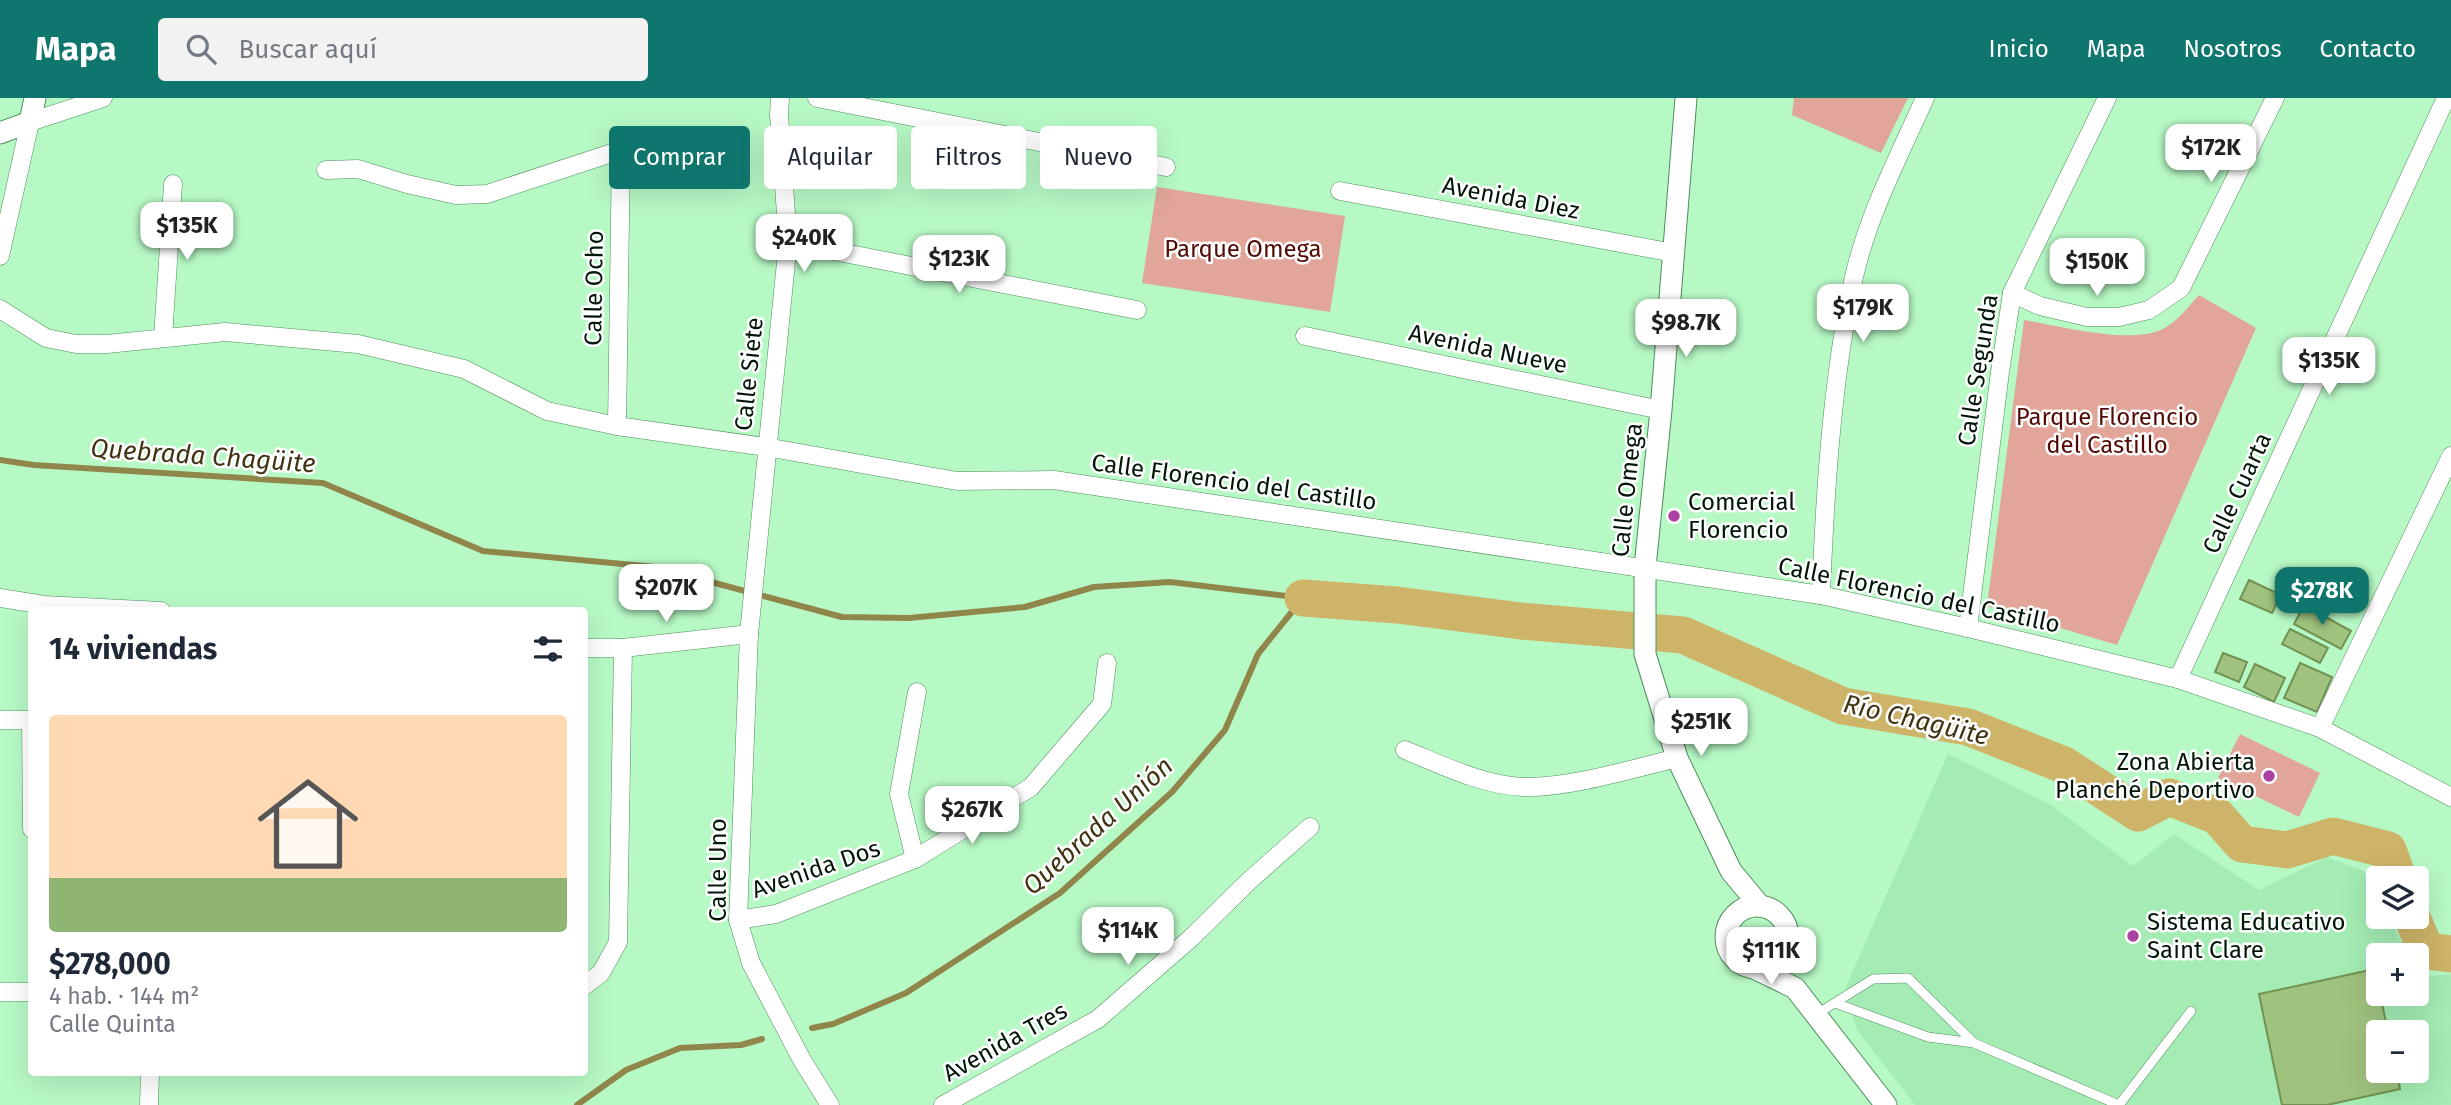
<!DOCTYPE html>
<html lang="es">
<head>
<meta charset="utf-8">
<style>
	:root { --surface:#fff; --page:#f2f2f3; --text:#1f2937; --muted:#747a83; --accent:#0f766e }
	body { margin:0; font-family:"Fira Sans",sans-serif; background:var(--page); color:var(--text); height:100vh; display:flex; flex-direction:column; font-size:26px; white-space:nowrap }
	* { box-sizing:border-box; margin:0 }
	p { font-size:23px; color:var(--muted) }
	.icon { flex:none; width:38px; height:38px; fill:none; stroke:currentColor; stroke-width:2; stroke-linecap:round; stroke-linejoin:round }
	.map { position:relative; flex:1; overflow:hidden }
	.side { position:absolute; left:28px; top:509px; width:560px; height:469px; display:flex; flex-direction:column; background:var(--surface); border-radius:7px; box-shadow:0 7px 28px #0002 }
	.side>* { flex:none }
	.hud { position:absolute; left:609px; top:28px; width:665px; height:63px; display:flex; gap:14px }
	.tools { position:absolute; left:2366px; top:768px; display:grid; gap:14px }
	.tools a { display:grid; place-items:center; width:63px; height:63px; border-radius:7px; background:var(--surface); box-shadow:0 7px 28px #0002; font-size:35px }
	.price { position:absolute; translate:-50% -60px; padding:0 16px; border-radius:14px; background:#fff; color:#222; font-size:23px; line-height:46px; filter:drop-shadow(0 2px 4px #0008) }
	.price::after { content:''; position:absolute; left:50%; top:42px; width:21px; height:16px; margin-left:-10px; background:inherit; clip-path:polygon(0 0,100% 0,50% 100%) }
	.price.selected { background:var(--accent); color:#fff }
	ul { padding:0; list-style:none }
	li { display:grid; align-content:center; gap:14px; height:371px; padding:0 21px }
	li span { display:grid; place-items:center; height:217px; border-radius:7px; color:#555 }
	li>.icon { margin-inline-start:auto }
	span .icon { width:126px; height:126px; fill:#fffc; stroke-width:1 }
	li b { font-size:30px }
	h2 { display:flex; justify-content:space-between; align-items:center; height:84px; padding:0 21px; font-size:30px }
	.chip { padding:0 24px; border-radius:7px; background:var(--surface); box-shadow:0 7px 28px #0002; font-size:24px; line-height:63px }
	.chip.selected { background:var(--accent); color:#fff }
	header { display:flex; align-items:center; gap:42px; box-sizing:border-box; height:98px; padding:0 35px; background:var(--accent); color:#fff }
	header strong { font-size:33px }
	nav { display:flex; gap:38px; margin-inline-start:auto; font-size:24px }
	.search { width:490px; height:63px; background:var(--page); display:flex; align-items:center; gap:18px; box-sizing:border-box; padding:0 24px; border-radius:7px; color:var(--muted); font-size:26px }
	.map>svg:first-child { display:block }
</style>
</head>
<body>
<header>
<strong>Mapa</strong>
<div class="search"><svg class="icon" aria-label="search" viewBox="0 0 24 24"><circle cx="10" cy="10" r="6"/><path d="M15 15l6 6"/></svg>Buscar aquí</div>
<nav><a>Inicio</a><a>Mapa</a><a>Nosotros</a><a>Contacto</a></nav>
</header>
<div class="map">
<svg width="2451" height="1007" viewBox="0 0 2451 1007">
	<rect width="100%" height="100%" fill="#b7f9c5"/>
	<path fill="#a4ecb4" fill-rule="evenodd" d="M1948 656 2051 707 2133 768 2174 736 2259 792 2327 759 2364 773 2378 800V819H2388L2408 857 2378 858V896H2417V874L2420 879 2451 876V1007H1915L1857 932 1845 891ZM2378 934H2417V973H2378Z"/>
	<g fill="#e2a59a">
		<polygon points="1794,0 1908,0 1881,55 1792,17"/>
		<polygon points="1157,89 1345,118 1330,214 1142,185"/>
		<path d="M2199 197 2256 230 2117 547 1987 508 2024 222C2061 228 2124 245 2158 233 2175 227 2187 210 2199 197Z"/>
		<polygon points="2240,636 2320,675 2299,719 2218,680"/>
	</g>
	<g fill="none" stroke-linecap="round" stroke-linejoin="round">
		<g stroke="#90854b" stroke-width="6">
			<polyline points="0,362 34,367 323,385 483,453 655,469 842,519 909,520 1025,509 1094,489 1170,484 1303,500"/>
			<polyline points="812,930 833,926 906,895 1060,795 1172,694 1225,632 1258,556 1303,500"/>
			<polyline points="577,1007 626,972 680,950 741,947 762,941"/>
		</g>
		<g stroke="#ceb468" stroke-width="37">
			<polyline points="1303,500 1397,507 1521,523 1683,537 1843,608 1968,629 2064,667 2138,715 2169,699 2217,718 2242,746 2287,752 2333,738 2388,752 2398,780"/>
			<polyline points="2412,819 2426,853 2451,856"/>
		</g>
	</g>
	<g fill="#9fc37e" stroke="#719252" stroke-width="2">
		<polygon points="2249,482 2281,497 2272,515 2240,501"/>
		<polygon points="2304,507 2351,533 2341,551 2294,526"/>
		<polygon points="2290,531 2328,550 2320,565 2282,546"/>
		<polygon points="2223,555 2247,564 2239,584 2215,574"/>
		<polygon points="2300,565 2332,579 2317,614 2284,600"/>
		<polygon points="2255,566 2285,580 2274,604 2244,589"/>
		<polygon points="2375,871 2388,934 2378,934 2378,973 2397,973 2400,991 2327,1007 2282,1007 2259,896"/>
	</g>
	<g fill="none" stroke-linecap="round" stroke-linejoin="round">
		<g stroke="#4f8d5e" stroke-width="10">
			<g id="service">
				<polyline points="1835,905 1928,939 1974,945 2119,1007 2191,913"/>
				<polyline points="1817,916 1873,881 1908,880 1974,945"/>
			</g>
		</g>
		<g stroke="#4f8d5e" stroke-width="19">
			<g id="minor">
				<polyline points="780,0 779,17 788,144 749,536 738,822 751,865 802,962 830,1007"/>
				<polyline points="817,0 1166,69"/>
				<polyline points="326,72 358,71 407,86 456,97 487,96 621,52 617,328"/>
				<polyline points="1340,93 1674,155"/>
				<polyline points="788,144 1137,212"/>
				<polyline points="0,158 30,24 103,0"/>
				<polyline points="2012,195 2040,208 2087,219 2119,219 2149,212 2181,190 2275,0"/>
				<polyline points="0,211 46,240 76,246 107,246 225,234 358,246 464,271 547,313 617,328 766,349 957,383 1054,382 1821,497 1968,530 2178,581 2320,630 2451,699"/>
				<polyline points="1305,238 1661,312"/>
				<polyline points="163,240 173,86"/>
				<path d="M1821 497C1825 393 1832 280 1854 179 1868 117 1899 58 1925 0"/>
				<polyline points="0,500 44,507 161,513"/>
				<polyline points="1968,530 2000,274 2012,195 2107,0"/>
				<polyline points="584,550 623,550 749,536"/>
				<polyline points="2178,581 2446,0"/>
				<polyline points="0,622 32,622"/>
				<polyline points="31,622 32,731"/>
				<polyline points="2320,630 2451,358"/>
				<path d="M1405 652C1442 667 1482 687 1523 689 1570 690 1632 671 1677 660"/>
				<polyline points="915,761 899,696 917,594"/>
				<polyline points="738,822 776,816 915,761 1031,689 1102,606 1107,565"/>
				<polyline points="584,888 601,875 618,844 623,550"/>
				<polyline points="0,894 32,894"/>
				<polyline points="149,1007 150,975"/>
				<polyline points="943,1007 1098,921 1191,840 1250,782 1310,729"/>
			</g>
		</g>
		<g stroke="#4f8d5e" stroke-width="23">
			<g id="tertiary">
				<polyline points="1686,0 1661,312 1645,469 1645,556 1677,660 1731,773 1760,808"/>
				<polyline points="0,35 30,24 35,0"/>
				<circle cx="1757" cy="839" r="31"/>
				<polyline points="1754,870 1795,890 1886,1007"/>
			</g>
		</g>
		<use href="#service" stroke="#fff" stroke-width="9"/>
		<use href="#minor" stroke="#fff" stroke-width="18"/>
		<use href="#tertiary" stroke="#fff" stroke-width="21"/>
	</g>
	<g fill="#ac43a4" stroke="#fff" stroke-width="2.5">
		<circle cx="1674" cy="418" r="7"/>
		<circle cx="2269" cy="678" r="7"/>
		<circle cx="2133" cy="838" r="7"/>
	</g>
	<g text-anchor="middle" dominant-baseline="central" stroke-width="5" stroke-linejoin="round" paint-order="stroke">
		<g font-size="24" fill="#001606" stroke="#fff">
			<text transform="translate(1511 100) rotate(11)">Avenida Diez</text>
			<text transform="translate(594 190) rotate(-89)">Calle Ocho</text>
			<text transform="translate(1488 251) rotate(12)">Avenida Nueve</text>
			<text transform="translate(1978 272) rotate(-81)">Calle Segunda</text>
			<text transform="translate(749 276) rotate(-84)">Calle Siete</text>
			<text transform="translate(1234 384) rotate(8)">Calle Florencio del Castillo</text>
			<text transform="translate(1627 392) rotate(-84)">Calle Omega</text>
			<text transform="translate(2237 395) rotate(-65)">Calle Cuarta</text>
			<text transform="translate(1919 497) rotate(12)">Calle Florencio del Castillo</text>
			<text transform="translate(816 771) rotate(-19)">Avenida Dos</text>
			<text transform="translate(718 772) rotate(-90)">Calle Uno</text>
			<text transform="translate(1005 944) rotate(-29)">Avenida Tres</text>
		</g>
		<g font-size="24" fill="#520a04" stroke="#fff">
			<text x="1243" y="151">Parque Omega</text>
			<text x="2107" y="319">Parque Florencio<tspan x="2107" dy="28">del Castillo</tspan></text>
		</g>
		<g font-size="24" fill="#001606" stroke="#fff" text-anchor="start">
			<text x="1688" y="404">Comercial<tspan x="1688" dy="28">Florencio</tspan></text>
			<text x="2255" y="664" text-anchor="end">Zona Abierta<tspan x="2255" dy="28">Planché Deportivo</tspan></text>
			<text x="2147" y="824">Sistema Educativo<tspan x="2147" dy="28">Saint Clare</tspan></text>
		</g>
		<g font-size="26" font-style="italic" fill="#403413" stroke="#fff">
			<text transform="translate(203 358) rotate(4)">Quebrada Chagüite</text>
			<text transform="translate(1916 622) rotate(13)">Río Chagüite</text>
			<text transform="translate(1098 728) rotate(-42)">Quebrada Unión</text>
		</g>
	</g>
</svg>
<div class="tools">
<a><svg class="icon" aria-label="layers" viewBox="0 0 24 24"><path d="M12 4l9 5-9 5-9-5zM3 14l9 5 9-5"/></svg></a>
<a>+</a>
<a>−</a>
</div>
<b class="price" style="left:2211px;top:86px">$172K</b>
<b class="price" style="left:187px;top:164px">$135K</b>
<b class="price" style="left:804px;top:176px">$240K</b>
<b class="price" style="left:959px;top:197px">$123K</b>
<b class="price" style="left:2097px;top:200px">$150K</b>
<b class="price" style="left:1863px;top:246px">$179K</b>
<b class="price" style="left:1686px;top:261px">$98.7K</b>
<b class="price" style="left:2329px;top:299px">$135K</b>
<b class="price" style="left:666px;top:526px">$207K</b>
<b class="price selected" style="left:2322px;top:529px">$278K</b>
<b class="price" style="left:1701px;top:660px">$251K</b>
<b class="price" style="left:972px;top:748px">$267K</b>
<b class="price" style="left:1128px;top:869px">$114K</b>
<b class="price" style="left:1771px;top:889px">$111K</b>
<div class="hud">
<a class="chip selected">Comprar</a>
<a class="chip">Alquilar</a>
<a class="chip">Filtros</a>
<a class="chip">Nuevo</a>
</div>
<section class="side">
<h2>14 viviendas<svg class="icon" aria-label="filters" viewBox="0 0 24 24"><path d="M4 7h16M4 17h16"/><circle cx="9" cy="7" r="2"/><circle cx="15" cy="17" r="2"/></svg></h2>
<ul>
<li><span style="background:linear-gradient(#ffd9b3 75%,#8fb573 0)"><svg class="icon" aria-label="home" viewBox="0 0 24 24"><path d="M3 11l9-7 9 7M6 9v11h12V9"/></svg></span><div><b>$278,000</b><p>4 hab. · 144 m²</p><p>Calle Quinta</p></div></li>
</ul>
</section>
</div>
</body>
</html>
